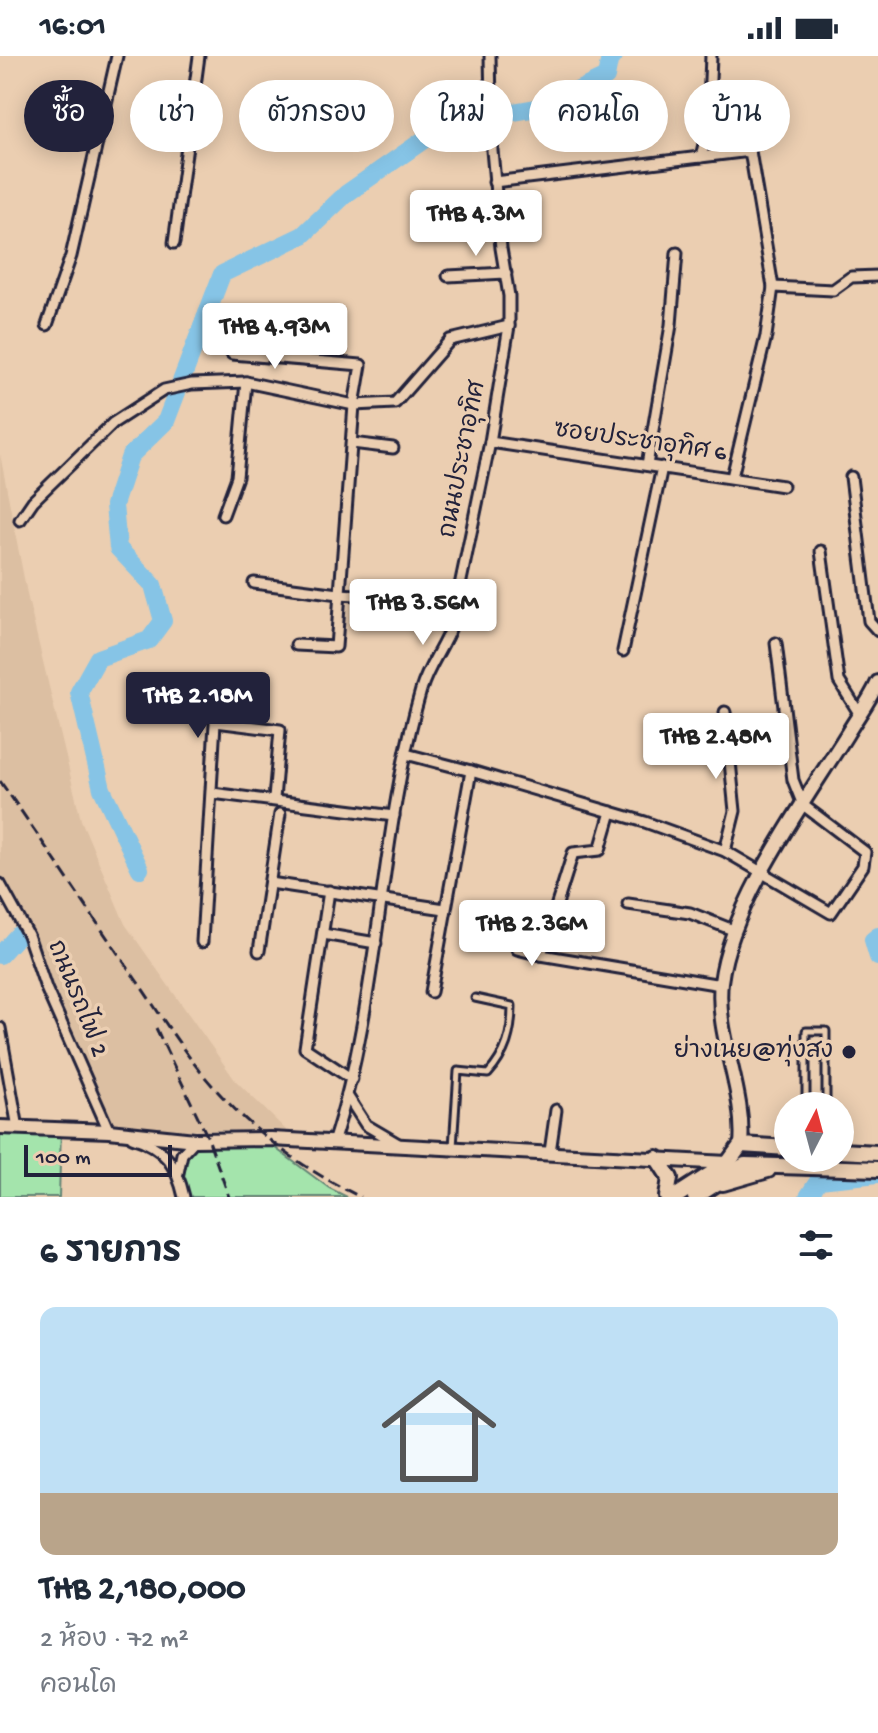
<!DOCTYPE html>
<html lang="th">
<head>
<meta charset="utf-8">
<style>
	:root { --surface:#fff; --page:#f6f6f7; --text:#1f2937; --muted:#747a83; --line:#e0e1e3; --accent:#22223b }
	body { margin:0; font-family:"Gochi Hand","Playpen Sans Thai",sans-serif; background:var(--page); color:var(--text); height:100vh; display:flex; flex-direction:column; font-size:30px; white-space:nowrap }
	* { box-sizing:border-box; margin:0 }
	p { font-size:26px; color:var(--muted) }
	.icon { flex:none; width:44px; height:44px; fill:none; stroke:currentColor; stroke-width:2; stroke-linecap:round; stroke-linejoin:round }
	.map { position:relative; height:1141px; overflow:hidden }
	.sheet { display:flex; flex-direction:column; background:var(--surface); flex:1 }
	.sheet>* { flex:none }
	.hud { position:absolute; left:24px; top:24px; width:830px; height:72px; display:flex; gap:16px }
	.needle { width:52px; rotate:6deg }
	.controls { position:absolute; left:774px; top:1036px; display:grid; gap:16px }
	.controls a { display:grid; place-items:center; width:80px; height:80px; border-radius:50%; background:var(--surface); box-shadow:0 4px 20px #0003; font-size:40px }
	.scale { position:absolute; left:24px; bottom:20px; width:148px; box-sizing:border-box; padding-left:8px; border:4px solid #22223b; border-top:0; font-size:22px; line-height:28px; white-space:nowrap; color:#22223b; -webkit-text-stroke:6px #ebceb1; paint-order:stroke }
	.price { position:absolute; translate:-50% -68px; padding:0 18px; border-radius:8px; background:#fff; color:#222; font-size:26px; line-height:52px; filter:drop-shadow(0 2px 4px #0008) }
	.price::after { content:''; position:absolute; left:50%; top:48px; width:24px; height:18px; margin-left:-12px; background:inherit; clip-path:polygon(0 0,100% 0,50% 100%) }
	.price.current { background:var(--accent); color:#fff }
	ul { padding:0; list-style:none }
	li { display:grid; align-content:center; gap:16px; height:424px; padding:0 40px }
	li+li { border-top:2px solid var(--line) }
	li span { display:grid; place-items:center; height:248px; border-radius:16px; color:#555 }
	li>.icon { margin-inline-start:auto }
	span .icon { width:144px; height:144px; fill:#fffc; stroke-width:1 }
	li b { font-size:34px }
	h2 { display:flex; justify-content:space-between; align-items:center; height:96px; padding:0 40px; font-size:34px }
	.tag { padding:0 28px; border-radius:36px; background:var(--surface); box-shadow:0 4px 20px #0003; font-size:28px; line-height:72px }
	.tag.current { background:var(--accent); color:#fff }
	.status { display:flex; justify-content:space-between; align-items:center; height:56px; padding:0 40px; background:var(--surface); direction:ltr }
	.status svg { height:22px; fill:currentColor }
	.map>svg:first-child { display:block }
</style>
</head>
<body>
<div class="status"><b>16:01</b><svg viewBox="0 0 49 12"><path d="M0 12V9h3v3zM5 12V6h3v6zM10 12V3h3v9zM15 12V0h3v12zM26 1h20v11H26zM47 4h2v5h-2z"/></svg></div>
<div class="map">
<svg width="878" height="1141" viewBox="0 0 878 1141">
	<rect width="100%" height="100%" fill="#ebceb1"/>
	<filter id="ink" filterUnits="userSpaceOnUse"><feTurbulence type="fractalNoise" baseFrequency=".0125" numOctaves="2"/><feDisplacementMap in="SourceGraphic" scale="16" xChannelSelector="R" yChannelSelector="G"/><feConvolveMatrix kernelMatrix="1 2 1 2 8 2 1 2 1" color-interpolation-filters="sRGB"/></filter>
	<g filter="url(#ink)">
		<polygon fill="#dcbfa2" points="0,398 28,543 81,764 125,868 235,1024 286,1074 173,1074 114,1069 51,924 0,829"/>
		<g fill="#a4e4ac" stroke="#638374" stroke-width="2">
			<polygon points="0,1071 61,1073 59,1141 0,1141"/>
			<polygon points="263,1083 329,1132 347,1141 184,1141 179,1107 195,1084"/>
		</g>
		<g fill="none" stroke-linecap="round" stroke-linejoin="round">
			<g stroke="#86c4e6" stroke-width="18">
				<polyline points="140,813 102,733 79,636 98,602 149,584 163,565 153,529 118,492 114,449 130,400 166,365 222,218 303,179 346,138 448,67 543,51 606,21 610,1 614,0"/>
				<polyline points="878,880 873,884 878,901"/>
				<polyline points="0,899 18,879"/>
				<polyline points="808,1141 819,1124 878,1118"/>
			</g>
			<g stroke="#22223b" stroke-width="11">
				<g id="service">
					<polyline points="806,1050 806,975 826,975 826,1050"/>
					<path d="M453 1091 458 1015 488 1018C506 998 512 977 512 950L475 942"/>
				</g>
			</g>
			<g stroke="#22223b" stroke-width="15">
				<g id="minor">
					<polyline points="701,101 708,71 711,0"/>
					<polyline points="494,126 750,95 773,231 766,280 732,421"/>
					<polyline points="174,187 199,0"/>
					<polyline points="448,220 506,217"/>
					<polyline points="773,231 833,234 851,221 878,220"/>
					<polyline points="47,269 71,200 117,0"/>
					<polyline points="232,298 361,309 354,349 336,591 296,589"/>
					<polyline points="490,386 783,430"/>
					<polyline points="352,387 393,392"/>
					<polyline points="647,409 671,269 677,197"/>
					<polyline points="851,421 869,565 878,575"/>
					<polyline points="223,459 237,421 246,326"/>
					<polyline points="20,464 33,445 113,367 164,334 192,328 246,326 354,349 395,347 450,284 509,270"/>
					<polyline points="821,495 839,625 859,657"/>
					<polyline points="254,527 339,538 457,545"/>
					<polyline points="623,595 662,411"/>
					<polyline points="216,666 280,674 274,743"/>
					<polyline points="406,698 471,715 645,766 725,795 831,857 863,810 865,796 803,749 793,724 776,587"/>
					<polyline points="212,737 394,760"/>
					<polyline points="611,756 600,794 573,797 541,899 721,929"/>
					<polyline points="725,795 735,755 725,656"/>
					<polyline points="270,827 445,853"/>
					<polyline points="0,828 28,879 46,932 109,1075 114,1076"/>
					<polyline points="329,835 305,992 352,1023"/>
					<polyline points="628,848 690,857 733,874"/>
					<polyline points="323,878 376,887"/>
					<polyline points="202,886 217,633"/>
					<polyline points="517,893 541,899"/>
					<polyline points="259,895 280,758"/>
					<polyline points="431,936 471,715"/>
					<polyline points="0,972 18,1072"/>
					<polyline points="348,1041 366,1069 400,1089"/>
					<path d="M132 1081C165 1091 177 1110 184 1141"/>
					<path d="M333 1087C381 940 378 782 421 634 428 610 444 591 452 568L490 386 509 270V240L501 192 492 94 490 0"/>
					<polyline points="550,1096 556,1054"/>
					<polyline points="178,1117 182,1098 195,1084"/>
				</g>
			</g>
			<g stroke="#22223b" stroke-width="18">
				<g id="tertiary">
					<polyline points="0,1071 109,1075 195,1084 271,1083 728,1107"/>
					<path d="M741 1089C746 1035 715 980 721 926 731 846 804 747 847 678 857 661 870 644 878 626"/>
				</g>
			</g>
			<g stroke="#22223b" stroke-width="20">
				<g id="secondary">
					<polyline points="840,1095 878,1097"/>
					<polyline points="657,1102 670,1122 667,1141"/>
					<polyline points="723,1127 768,1114"/>
					<polyline points="675,1141 728,1107 741,1089 788,1092"/>
					<polyline points="695,1141 745,1109 878,1113"/>
				</g>
			</g>
			<use href="#service" stroke="#ebceb1" stroke-width="5"/>
			<use href="#minor" stroke="#ebceb1" stroke-width="9"/>
			<use href="#tertiary" stroke="#ebceb1" stroke-width="12"/>
			<use href="#secondary" stroke="#ebceb1" stroke-width="14"/>
			<g stroke="#22223b" stroke-width="3" stroke-dasharray="12 6" stroke-linecap="butt">
				<path d="M0 725C47 791 91 859 137 925 158 955 177 986 200 1015 242 1067 300 1113 361 1141"/>
				<polyline points="156,972 208,1082 229,1141"/>
			</g>
		</g>
	</g>
	<circle fill="#22223b" stroke="#ebceb1" stroke-width="3" cx="849" cy="996" r="8"/>
	<g text-anchor="middle" dominant-baseline="central" stroke-width="7" stroke-linejoin="round" paint-order="stroke">
		<g font-size="24" fill="#22223b" stroke="#ebceb1">
			<text transform="translate(640 387) rotate(8)">ซอยประชาอุทิศ 6</text>
			<text transform="translate(464 404) rotate(-79)">ถนนประชาอุทิศ</text>
			<text transform="translate(76 943) rotate(68)">ถนนรถไฟ 2</text>
		</g>
		<g font-size="24" fill="#22223b" stroke="#ebceb1" text-anchor="end">
			<text x="833" y="996">ย่างเนย@ทุ่งสง</text>
		</g>
	</g>
</svg>
<div class="controls">
<a><svg class="needle" viewBox="-14 -14 28 28"><path d="M0-13l5 13h-10z" fill="#e53935"/><path d="M0 13l5-13h-10z" fill="#747a83"/></svg></a>
</div>
<div class="scale">100 m</div>
<b class="price" style="left:476px;top:202px">THB 4.3M</b>
<b class="price" style="left:275px;top:315px">THB 4.93M</b>
<b class="price" style="left:423px;top:591px">THB 3.56M</b>
<b class="price current" style="left:198px;top:684px">THB 2.18M</b>
<b class="price" style="left:716px;top:725px">THB 2.48M</b>
<b class="price" style="left:532px;top:912px">THB 2.36M</b>
<div class="hud">
<a class="tag current">ซื้อ</a>
<a class="tag">เช่า</a>
<a class="tag">ตัวกรอง</a>
<a class="tag">ใหม่</a>
<a class="tag">คอนโด</a>
<a class="tag">บ้าน</a>
</div>
</div>
<section class="sheet">
<h2>6 รายการ<svg class="icon" aria-label="filters" viewBox="0 0 24 24"><path d="M4 7h16M4 17h16"/><circle cx="9" cy="7" r="2"/><circle cx="15" cy="17" r="2"/></svg></h2>
<ul>
<li><span style="background:linear-gradient(#bfe0f5 75%,#b9a48a 0)"><svg class="icon" aria-label="home" viewBox="0 0 24 24"><path d="M3 11l9-7 9 7M6 9v11h12V9"/></svg></span><div><b>THB 2,180,000</b><p>2 ห้อง · 72 m²</p><p>คอนโด</p></div></li>
</ul>
</section>
</body>
</html>
